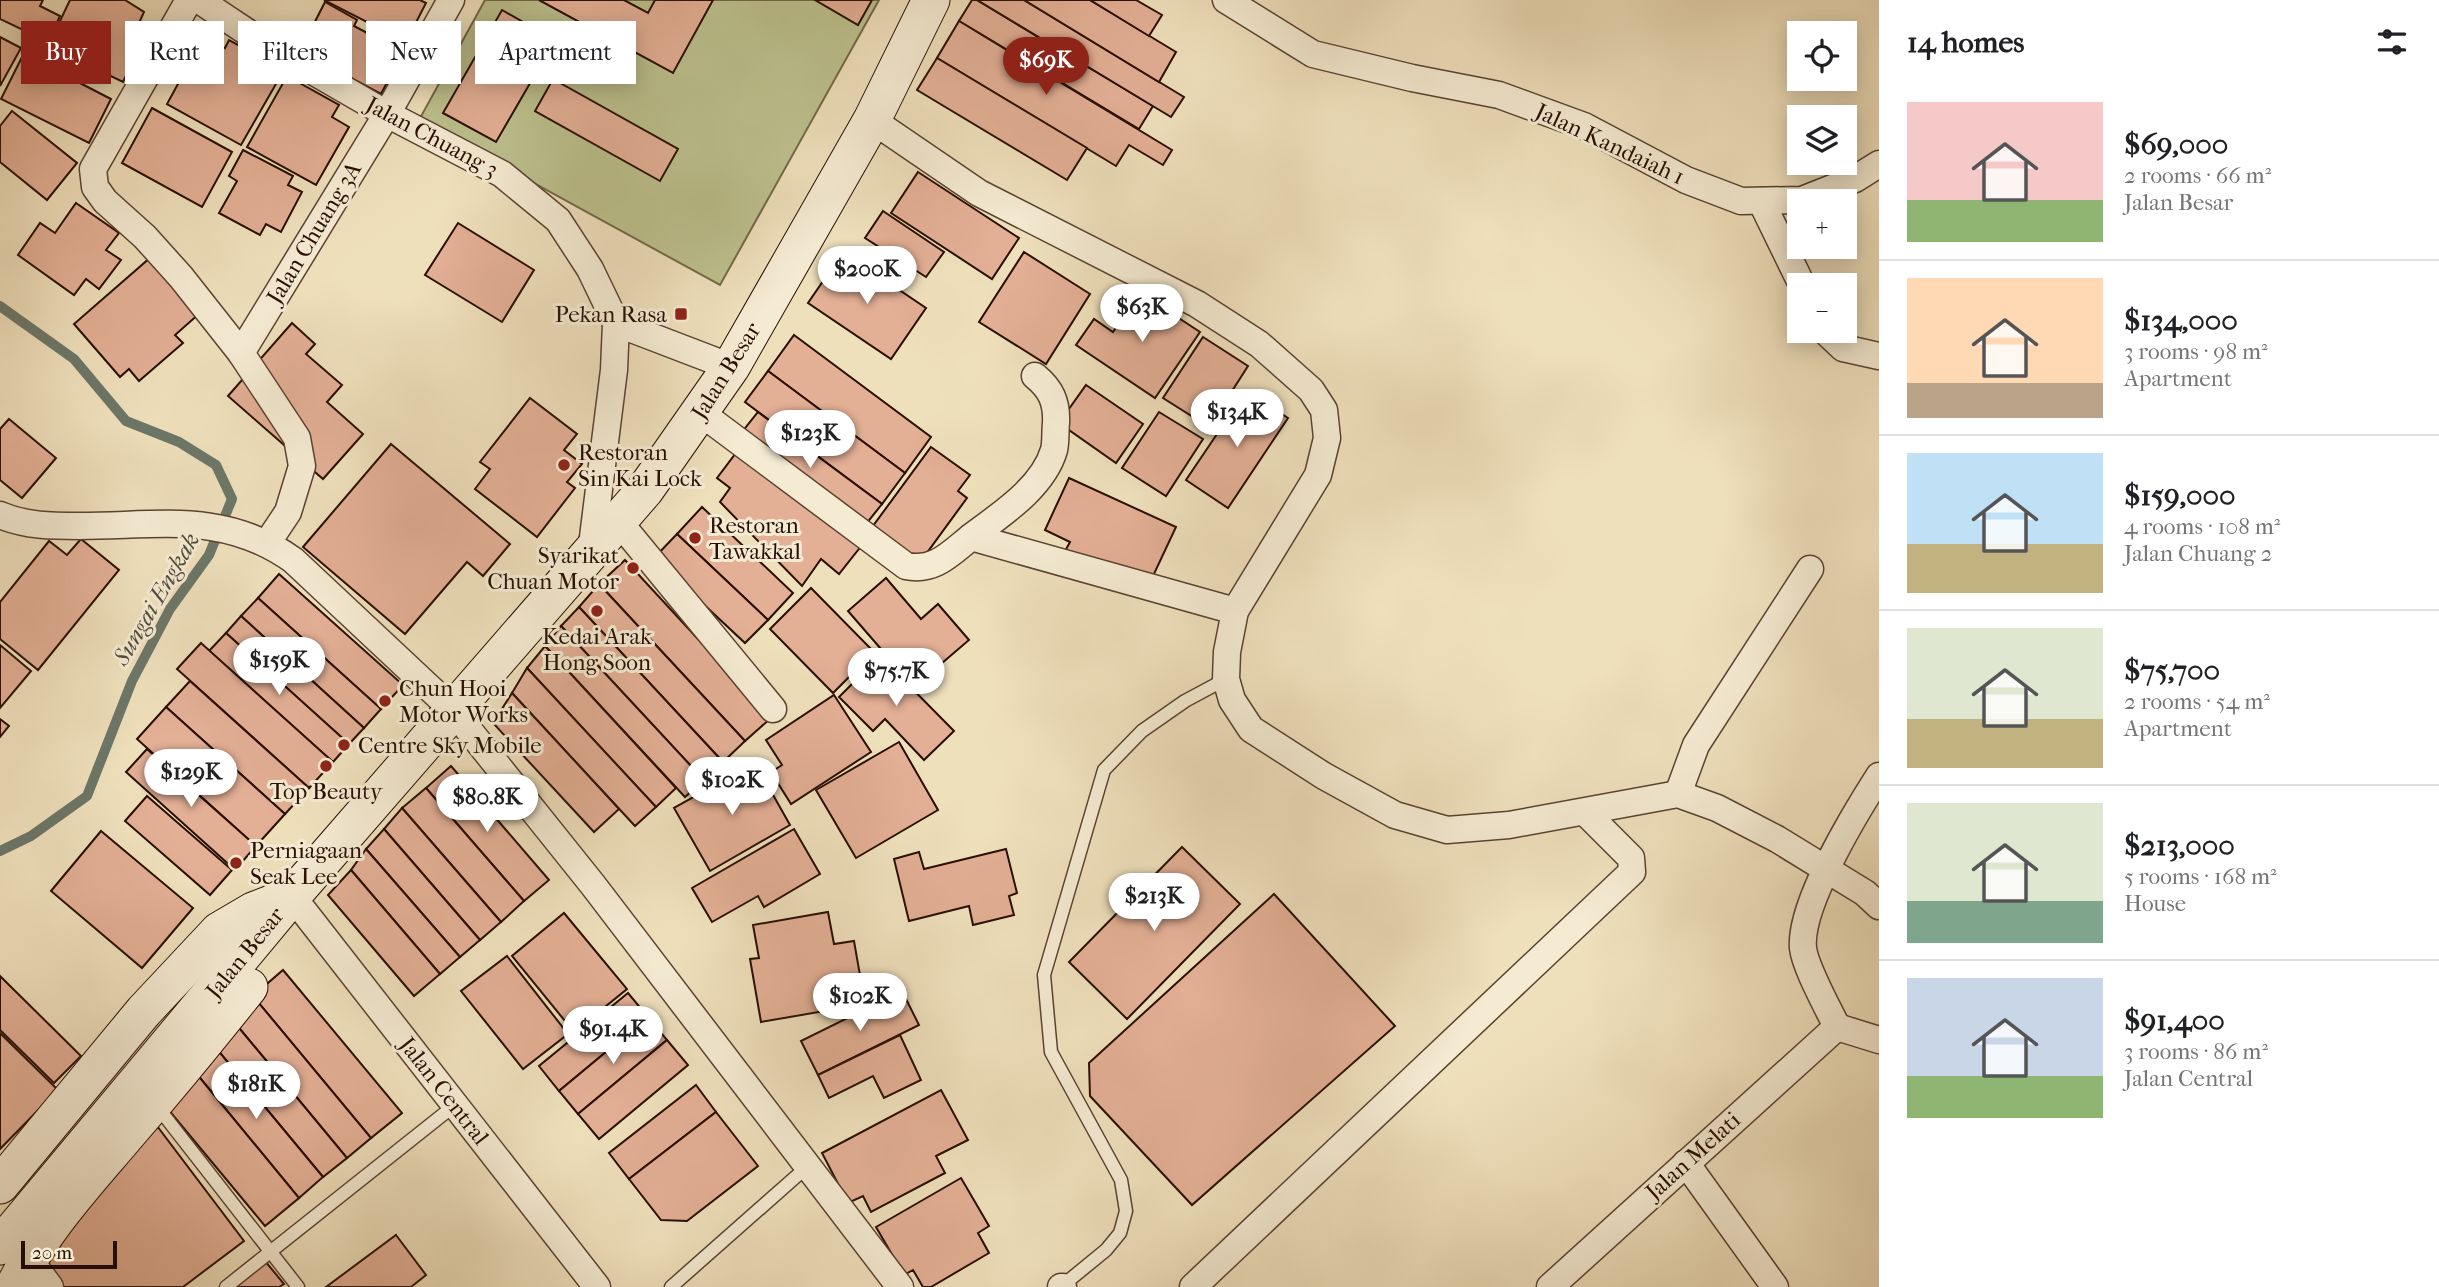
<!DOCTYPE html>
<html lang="en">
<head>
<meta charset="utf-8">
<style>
	:root { --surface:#fff; --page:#f6f6f6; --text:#202124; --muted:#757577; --line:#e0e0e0; --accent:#8f2418 }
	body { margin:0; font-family:"IM FELL French Canon",serif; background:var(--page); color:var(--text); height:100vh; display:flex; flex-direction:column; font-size:26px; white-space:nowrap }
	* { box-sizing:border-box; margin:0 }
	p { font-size:23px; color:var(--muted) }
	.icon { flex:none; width:38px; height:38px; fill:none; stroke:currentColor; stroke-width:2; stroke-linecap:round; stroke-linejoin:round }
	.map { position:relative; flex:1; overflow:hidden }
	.drawer { display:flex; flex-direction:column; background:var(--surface); width:560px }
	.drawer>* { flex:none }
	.guide { position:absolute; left:21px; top:21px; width:665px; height:63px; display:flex; gap:14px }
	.fabs { position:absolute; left:1787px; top:21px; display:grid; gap:14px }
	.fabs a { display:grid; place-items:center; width:70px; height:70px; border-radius:0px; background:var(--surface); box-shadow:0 4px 18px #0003; font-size:35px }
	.scale { position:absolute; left:21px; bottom:18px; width:96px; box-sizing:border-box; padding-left:7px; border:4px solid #280e03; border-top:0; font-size:19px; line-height:24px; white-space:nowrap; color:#280e03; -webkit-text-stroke:5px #f5ebd3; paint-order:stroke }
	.price { position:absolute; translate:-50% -60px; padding:0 16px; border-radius:24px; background:#fff; color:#222; font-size:23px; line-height:46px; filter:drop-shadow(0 2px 4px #0008) }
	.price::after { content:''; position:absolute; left:50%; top:42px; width:21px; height:16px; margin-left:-10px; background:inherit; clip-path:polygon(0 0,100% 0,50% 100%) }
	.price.selected { background:var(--accent); color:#fff }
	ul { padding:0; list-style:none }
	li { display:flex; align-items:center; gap:21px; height:175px; padding:0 28px }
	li+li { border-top:2px solid var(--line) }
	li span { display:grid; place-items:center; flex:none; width:196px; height:140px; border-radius:0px; color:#555 }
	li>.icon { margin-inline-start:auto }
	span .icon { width:84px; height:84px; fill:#fffc; stroke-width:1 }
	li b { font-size:30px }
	h2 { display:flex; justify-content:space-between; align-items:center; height:84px; padding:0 28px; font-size:30px }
	.tag { padding:0 24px; border-radius:0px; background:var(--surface); box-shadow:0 4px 18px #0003; font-size:24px; line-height:63px }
	.tag.selected { background:var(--accent); color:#fff }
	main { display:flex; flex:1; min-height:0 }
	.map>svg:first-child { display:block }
</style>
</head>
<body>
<main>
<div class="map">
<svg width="1879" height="1287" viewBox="0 0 1879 1287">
	<rect width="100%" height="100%" fill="#efe0bc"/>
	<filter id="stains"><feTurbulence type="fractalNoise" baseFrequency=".00286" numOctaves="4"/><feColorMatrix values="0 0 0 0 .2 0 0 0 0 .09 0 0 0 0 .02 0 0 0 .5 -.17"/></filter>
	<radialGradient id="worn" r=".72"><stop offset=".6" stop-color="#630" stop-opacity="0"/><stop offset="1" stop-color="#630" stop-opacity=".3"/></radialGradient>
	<polygon fill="#bcc18e" stroke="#726848" stroke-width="2" points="485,0 879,0 720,285 419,120"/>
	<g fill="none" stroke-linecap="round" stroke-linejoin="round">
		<polyline stroke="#6c7768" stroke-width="10" points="0,306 74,359 126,421 179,442 216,465 232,499 209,555 170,609 132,681 87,796 31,836 0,851"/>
	</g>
	<g fill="#e3af95" stroke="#280e03" stroke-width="2">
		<polygon points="0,0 43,0 40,6 60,16 48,42 0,19"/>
		<polygon points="70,0 125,0 144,12 135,32 145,36 123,82 48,46"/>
		<polygon points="324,0 420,0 426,3 406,42"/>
		<polygon points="539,0 624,0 648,13 655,0 713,0 673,73"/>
		<polygon points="815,0 872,0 858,25"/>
		<polygon points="972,0 977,0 1153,106 1139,129 959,21"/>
		<polygon points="977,0 1024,0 1184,97 1171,117"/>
		<polygon points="1024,0 1090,0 1176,52 1159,82"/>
		<polygon points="1090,0 1136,0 1162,15 1149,36"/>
		<polygon points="325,2 357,20 354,26 403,52 381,94 300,51"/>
		<polygon points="502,10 555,40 496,142 443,113"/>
		<polygon points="959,21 1172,150 1163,165 1129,145 1116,166 937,58"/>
		<polygon points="204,36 225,48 229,40 284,70 241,145 167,104"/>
		<polygon points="0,37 21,48 0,86"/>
		<polygon points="31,39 84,66 76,81 111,99 89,143 1,99"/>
		<polygon points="937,58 1087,148 1067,180 917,90"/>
		<polygon points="287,76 339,105 332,117 349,127 316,185 247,147"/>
		<polygon points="553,79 678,149 660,181 535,111"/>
		<polygon points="152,108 232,152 202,207 122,163"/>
		<polygon points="12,111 77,163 47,200 0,162 0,126"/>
		<polygon points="243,150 293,176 288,185 302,192 281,232 266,224 260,235 219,213 237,181 229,176"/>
		<polygon points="918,172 1019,238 992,279 891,213"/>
		<polygon points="76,203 119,233 106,250 121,260 99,289 86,279 74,295 18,255 40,223 55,233"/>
		<polygon points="883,211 944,252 926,277 865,238"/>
		<polygon points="458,223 534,270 502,322 425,275"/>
		<polygon points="843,252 926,308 891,359 808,303"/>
		<polygon points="1024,252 1090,294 1046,364 979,322"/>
		<polygon points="151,257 200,313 175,335 183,343 139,381 129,369 120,377 74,324"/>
		<polygon points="1139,292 1200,332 1155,398 1076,345 1094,319 1113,332"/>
		<polygon points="292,323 315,344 306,354 342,385 327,402 363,434 323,479 228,396"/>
		<polygon points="794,335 931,437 905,473 768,371"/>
		<polygon points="1203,337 1248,366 1209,427 1163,398"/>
		<polygon points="768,371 905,473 882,504 745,402"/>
		<polygon points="1086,385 1143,424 1116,463 1059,423"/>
		<polygon points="1246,391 1288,418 1228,508 1186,480"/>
		<polygon points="530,398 577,434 564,450 582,464 567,482 575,488 537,537 475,489 490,469 480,462"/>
		<polygon points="758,412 882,504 862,529 738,437"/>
		<polygon points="1159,412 1203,439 1166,496 1122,468"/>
		<polygon points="9,419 56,458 22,498 0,480 0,429"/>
		<polygon points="391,444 510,544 483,576 467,562 405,634 303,547"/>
		<polygon points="931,447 970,475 958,491 967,498 918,565 870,530"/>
		<polygon points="739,449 862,545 839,574 821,559 802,586 720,502 730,488 717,478"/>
		<polygon points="1069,478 1176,527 1146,591 1064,553 1070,542 1045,530"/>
		<polygon points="702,507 793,593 768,620 677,534"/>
		<polygon points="677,534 768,620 745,643 654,558"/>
		<polygon points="81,539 119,570 38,670 0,639 0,602 49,541 67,555"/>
		<polygon points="625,560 771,718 745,741 599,584"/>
		<polygon points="279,574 403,685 381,709 258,598"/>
		<polygon points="886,578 921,619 938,604 969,640 914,687 848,611"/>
		<polygon points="599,584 745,741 723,762 579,607"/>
		<polygon points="811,588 874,652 833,693 770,629"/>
		<polygon points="258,598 381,709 364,728 241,616"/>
		<polygon points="579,607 723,762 704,780 561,626"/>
		<polygon points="241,616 364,728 349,744 226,633"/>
		<polygon points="561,626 704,780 685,797 545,646"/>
		<polygon points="226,633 349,744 333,762 209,651"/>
		<polygon points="201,643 333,762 309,788 177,669"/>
		<polygon points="0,645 31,671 0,708"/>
		<polygon points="545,646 676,788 656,807 527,668"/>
		<polygon points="880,656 954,731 924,760 885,719 873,731 839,697"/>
		<polygon points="527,668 656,807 635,826 512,693"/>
		<polygon points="190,681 309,788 285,814 166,707"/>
		<polygon points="512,693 619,809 594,832 493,723"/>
		<polygon points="834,695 871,752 791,804 771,772 782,765 766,740"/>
		<polygon points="166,707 285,814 256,846 137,739"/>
		<polygon points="0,719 9,726 0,737"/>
		<polygon points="899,742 938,810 856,858 816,790"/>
		<polygon points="147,749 256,846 235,870 126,772"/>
		<polygon points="755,763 790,825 710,871 674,808"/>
		<polygon points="451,766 549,880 524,901 426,788"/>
		<polygon points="426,788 524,901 501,922 402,808"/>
		<polygon points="147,796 232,870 210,895 125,821"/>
		<polygon points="402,808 501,922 480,940 384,829"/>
		<polygon points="384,829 480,940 460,957 366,849"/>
		<polygon points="794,829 820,874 764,907 758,896 712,922 692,888"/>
		<polygon points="101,831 193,908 142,968 51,891"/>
		<polygon points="1182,847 1240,904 1127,1019 1069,962"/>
		<polygon points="366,849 460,957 440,974 351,870"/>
		<polygon points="1006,849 1017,893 1009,896 1014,915 973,925 969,906 909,921 894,859 919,852 924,869"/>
		<polygon points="351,870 440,974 414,996 328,895"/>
		<polygon points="1274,894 1395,1026 1192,1205 1090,1096 1089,1063"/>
		<polygon points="828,912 834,944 854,941 865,1004 761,1022 750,959 759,958 753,925"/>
		<polygon points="564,913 627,989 574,1032 512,956"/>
		<polygon points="507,956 568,1034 523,1069 461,991"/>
		<polygon points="283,970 402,1113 371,1138 253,996"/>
		<polygon points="0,976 81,1056 54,1083 0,1030"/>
		<polygon points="902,991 919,1025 818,1075 801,1041"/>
		<polygon points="628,993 648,1017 559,1091 539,1066"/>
		<polygon points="253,996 371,1138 347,1158 230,1017"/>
		<polygon points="230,1017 347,1158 323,1177 211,1042"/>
		<polygon points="648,1017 667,1040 578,1114 559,1091"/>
		<polygon points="0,1033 58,1090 0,1149"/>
		<polygon points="900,1035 921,1080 884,1098 873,1076 829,1098 818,1075"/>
		<polygon points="667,1040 688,1065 599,1139 578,1114"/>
		<polygon points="211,1042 323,1177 299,1198 191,1067"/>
		<polygon points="191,1067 299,1198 265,1226 162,1102"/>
		<polygon points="696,1085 716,1112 629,1179 609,1153"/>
		<polygon points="941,1090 968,1140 936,1156 945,1173 871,1212 863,1196 848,1203 822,1153"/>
		<polygon points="716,1112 758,1166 687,1221 661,1220 629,1179"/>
		<polygon points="151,1118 244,1241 183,1287 56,1287 33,1256"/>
		<polygon points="961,1178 989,1226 978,1233 989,1253 931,1287 923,1287 913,1270 904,1275 876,1227"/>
		<polygon points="396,1235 426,1275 411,1287 326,1287"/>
		<polygon points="265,1261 284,1284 279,1287 233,1287"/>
	</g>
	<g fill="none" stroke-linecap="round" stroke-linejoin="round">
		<g stroke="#5a4231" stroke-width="15">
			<g id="lane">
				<polyline points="156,1105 298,1287"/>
				<polyline points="1062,1286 1106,1250 1120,1233 1126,1211 1121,1180 1051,1052 1044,975 1104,770 1142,731 1185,701 1226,679"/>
				<polyline points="226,1287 455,1105"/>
				<polyline points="671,1287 808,1166"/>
			</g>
		</g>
		<g stroke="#5a4231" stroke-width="29">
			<g id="street">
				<polyline points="189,0 93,169 95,187 105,201 145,237 181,277 241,353 297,438 302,466 288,512 268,542"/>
				<polyline points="199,0 259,40 387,114 502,174 558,220 590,269 616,323 614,370 591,553"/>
				<polyline points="1226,0 1313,54 1412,78 1499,95 1584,126 1686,180 1741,201 1802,200 1855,179 1879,164"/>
				<polyline points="872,120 979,193 1197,304 1259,344 1311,390 1324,410 1327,438 1318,475 1235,611 1227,652 1226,679 1232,700 1251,729 1324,776 1395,815 1447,830 1509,825 1678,794 1717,808 1777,839 1865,893 1879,906"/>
				<polyline points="1761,201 1802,285"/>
				<polyline points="616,323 731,367"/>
				<polyline points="1825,331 1843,348 1879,356"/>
				<polyline points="241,353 387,114 451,0"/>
				<path d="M1035 376C1051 389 1057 402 1056 423 1055 431 1056 442 1054 450 1043 488 1000 515 971 537L1235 611"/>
				<path d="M701 413 906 566C934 572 950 554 971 537"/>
				<path d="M0 515C26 526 52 526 80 526 159 526 224 511 293 560L452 709 593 885 900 1287"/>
				<polyline points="619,522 773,709"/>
				<polyline points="1678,794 1696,745 1810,569"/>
				<polyline points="292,896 597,1287"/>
				<path d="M1837 1027C1828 1008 1805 967 1803 948 1799 905 1856 812 1879 776"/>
				<polyline points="1837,1027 1879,1040"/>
				<polyline points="1686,1163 1775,1287"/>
				<polyline points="28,1258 50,1287"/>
				<polyline points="1061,1287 1063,1287"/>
				<polyline points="1193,1287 1632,872 1631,858 1586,813"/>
				<polyline points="1550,1287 1837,1027"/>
			</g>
		</g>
		<g stroke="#280e03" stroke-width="39">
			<g id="secondary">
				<polyline points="0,1185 144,1011 219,931 253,911 284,899"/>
				<polyline points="0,1246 292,896 645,490 731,367 872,120 931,0"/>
				<path d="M14 1287C43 1228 87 1182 129 1132 170 1085 210 1036 249 987"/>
			</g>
		</g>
		<use href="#lane" stroke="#f5ebd3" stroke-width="12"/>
		<use href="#street" stroke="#f5ebd3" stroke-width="26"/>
		<use href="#secondary" stroke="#f5ebd3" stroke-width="37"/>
	</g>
	<g fill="#8f2418" stroke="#f5ebd3" stroke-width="2.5">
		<rect x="674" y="307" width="14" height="14" rx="3.5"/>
		<circle cx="564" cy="465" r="7"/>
		<circle cx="695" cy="538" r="7"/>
		<circle cx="633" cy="568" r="7"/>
		<circle cx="597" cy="611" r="7"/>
		<circle cx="385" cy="701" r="7"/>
		<circle cx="344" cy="745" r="7"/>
		<circle cx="326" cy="766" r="7"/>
		<circle cx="236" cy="863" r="7"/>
	</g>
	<g text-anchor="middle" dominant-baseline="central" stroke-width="6" stroke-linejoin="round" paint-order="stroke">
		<g font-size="23" fill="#280e03" stroke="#f5ebd3">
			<text transform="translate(432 137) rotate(28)">Jalan Chuang 3</text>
			<text transform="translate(1610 144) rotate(25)">Jalan Kandaiah 1</text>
			<text transform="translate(314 233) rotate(-59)">Jalan Chuang 3A</text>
			<text transform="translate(726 371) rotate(-58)">Jalan Besar</text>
			<text transform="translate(245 953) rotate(-51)">Jalan Besar</text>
			<text transform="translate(444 1091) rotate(52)">Jalan Central</text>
			<text transform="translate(1693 1156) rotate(-42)">Jalan Melati</text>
		</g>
		<g font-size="23" fill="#280e03" stroke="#f5ebd3" text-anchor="start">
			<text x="667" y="314" text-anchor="end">Pekan Rasa</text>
			<text x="578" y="452">Restoran<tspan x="578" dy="26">Sin Kai Lock</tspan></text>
			<text x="709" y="525">Restoran<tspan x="709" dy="26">Tawakkal</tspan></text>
			<text x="619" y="555" text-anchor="end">Syarikat<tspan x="619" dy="26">Chuan Motor</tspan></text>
			<text x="597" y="636" text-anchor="middle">Kedai Arak<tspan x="597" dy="26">Hong Soon</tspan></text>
			<text x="399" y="688">Chun Hooi<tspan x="399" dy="26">Motor Works</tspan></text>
			<text x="358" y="745">Centre Sky Mobile</text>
			<text x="326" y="791" text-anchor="middle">Top Beauty</text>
			<text x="250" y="850">Perniagaan<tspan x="250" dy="26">Seak Lee</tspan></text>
		</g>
		<g font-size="24" font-style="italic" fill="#504b3e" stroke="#f5ebd3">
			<text transform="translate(156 599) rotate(-60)">Sungai Engkak</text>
		</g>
	</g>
	<rect width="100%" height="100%" filter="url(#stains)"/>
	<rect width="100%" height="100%" fill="url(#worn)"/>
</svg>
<div class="fabs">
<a><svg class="icon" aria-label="locate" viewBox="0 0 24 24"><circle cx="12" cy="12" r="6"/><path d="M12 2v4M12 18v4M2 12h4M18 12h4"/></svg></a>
<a><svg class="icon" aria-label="layers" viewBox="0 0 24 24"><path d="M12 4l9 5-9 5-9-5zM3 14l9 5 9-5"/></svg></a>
<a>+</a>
<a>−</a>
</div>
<div class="scale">20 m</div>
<b class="price selected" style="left:1046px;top:97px">$69K</b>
<b class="price" style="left:867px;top:306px">$200K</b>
<b class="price" style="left:1142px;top:344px">$63K</b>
<b class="price" style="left:1237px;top:449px">$134K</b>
<b class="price" style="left:810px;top:470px">$123K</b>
<b class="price" style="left:279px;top:697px">$159K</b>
<b class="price" style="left:896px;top:708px">$75.7K</b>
<b class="price" style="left:191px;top:809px">$129K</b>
<b class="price" style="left:732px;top:817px">$102K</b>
<b class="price" style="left:487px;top:834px">$80.8K</b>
<b class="price" style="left:1154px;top:933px">$213K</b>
<b class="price" style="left:860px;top:1033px">$102K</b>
<b class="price" style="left:613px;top:1066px">$91.4K</b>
<b class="price" style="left:256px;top:1121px">$181K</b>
<div class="guide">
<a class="tag selected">Buy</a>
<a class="tag">Rent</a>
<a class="tag">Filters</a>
<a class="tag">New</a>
<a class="tag">Apartment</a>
</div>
</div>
<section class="drawer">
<h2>14 homes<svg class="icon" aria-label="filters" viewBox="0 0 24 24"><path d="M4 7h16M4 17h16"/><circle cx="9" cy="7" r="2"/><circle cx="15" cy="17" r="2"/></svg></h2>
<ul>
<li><span style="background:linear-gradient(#f6c9c9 70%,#8fb573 0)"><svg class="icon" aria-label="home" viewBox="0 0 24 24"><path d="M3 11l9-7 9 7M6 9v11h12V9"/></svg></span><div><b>$69,000</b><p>2 rooms · 66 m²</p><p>Jalan Besar</p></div></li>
<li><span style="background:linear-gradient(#ffd9b3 75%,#b9a48a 0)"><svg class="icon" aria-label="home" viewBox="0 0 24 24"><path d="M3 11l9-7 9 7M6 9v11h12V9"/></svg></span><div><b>$134,000</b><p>3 rooms · 98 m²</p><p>Apartment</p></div></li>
<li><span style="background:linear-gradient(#bfe0f5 65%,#c2b280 0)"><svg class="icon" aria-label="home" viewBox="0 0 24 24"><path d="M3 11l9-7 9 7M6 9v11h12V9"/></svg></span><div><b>$159,000</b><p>4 rooms · 108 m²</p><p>Jalan Chuang 2</p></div></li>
<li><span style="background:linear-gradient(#dfe7d0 65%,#c2b280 0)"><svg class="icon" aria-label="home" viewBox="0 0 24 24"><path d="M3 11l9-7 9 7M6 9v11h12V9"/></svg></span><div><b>$75,700</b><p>2 rooms · 54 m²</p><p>Apartment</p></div></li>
<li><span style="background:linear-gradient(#dfe7d0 70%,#7fa58c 0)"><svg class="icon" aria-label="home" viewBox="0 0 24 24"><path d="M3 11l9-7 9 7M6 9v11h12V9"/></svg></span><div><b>$213,000</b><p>5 rooms · 168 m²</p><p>House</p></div></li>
<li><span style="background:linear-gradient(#c9d6e8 70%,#8fb573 0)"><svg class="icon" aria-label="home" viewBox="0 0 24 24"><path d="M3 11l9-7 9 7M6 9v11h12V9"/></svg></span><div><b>$91,400</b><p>3 rooms · 86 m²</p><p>Jalan Central</p></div></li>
</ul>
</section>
</main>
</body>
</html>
